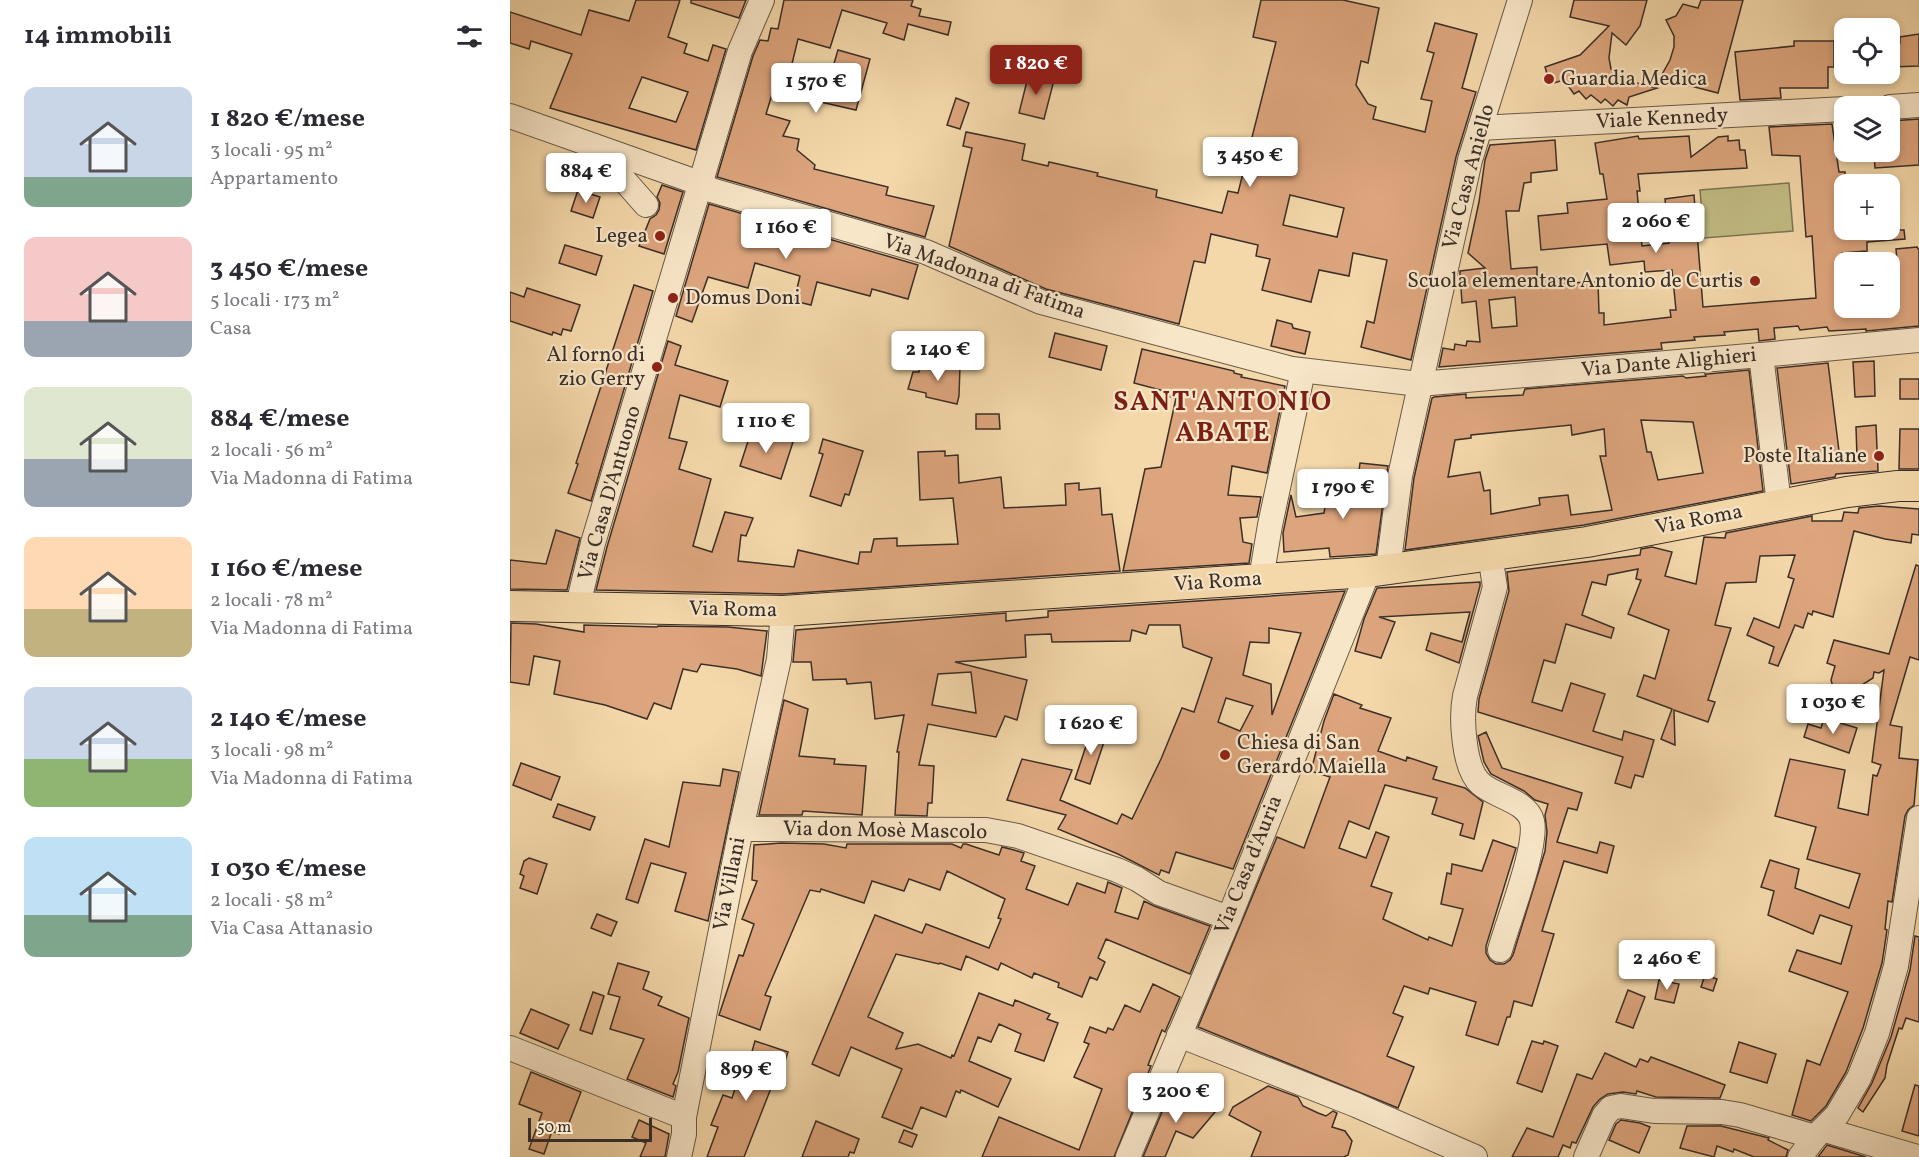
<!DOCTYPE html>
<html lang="it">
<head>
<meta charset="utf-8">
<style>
	:root { --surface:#fff; --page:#f7f7f7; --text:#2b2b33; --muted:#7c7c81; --accent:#8f2418 }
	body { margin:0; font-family:Vollkorn,serif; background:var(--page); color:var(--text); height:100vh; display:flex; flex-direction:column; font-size:22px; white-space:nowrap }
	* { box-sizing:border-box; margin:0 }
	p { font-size:20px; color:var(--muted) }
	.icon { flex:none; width:33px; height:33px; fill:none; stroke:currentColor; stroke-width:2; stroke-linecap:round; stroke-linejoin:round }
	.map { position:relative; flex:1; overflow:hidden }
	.details { display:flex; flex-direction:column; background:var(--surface); width:510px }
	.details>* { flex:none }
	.tools { position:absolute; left:1324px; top:18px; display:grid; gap:12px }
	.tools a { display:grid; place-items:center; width:66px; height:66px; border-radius:12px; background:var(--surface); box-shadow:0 3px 9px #0003; font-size:30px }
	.scale { position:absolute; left:18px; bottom:15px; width:124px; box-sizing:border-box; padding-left:6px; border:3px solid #3b2f28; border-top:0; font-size:16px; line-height:21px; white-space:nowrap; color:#3b2f28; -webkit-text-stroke:4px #f8e6c8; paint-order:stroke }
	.price { position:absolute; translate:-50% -51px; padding:0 14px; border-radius:6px; background:#fff; color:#222; font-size:20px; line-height:39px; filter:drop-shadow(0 2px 3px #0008) }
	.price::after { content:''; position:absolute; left:50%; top:36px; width:18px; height:14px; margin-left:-9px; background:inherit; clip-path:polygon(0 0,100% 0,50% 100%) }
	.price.active { background:var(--accent); color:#fff }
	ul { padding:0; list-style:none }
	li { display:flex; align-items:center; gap:18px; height:150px; padding:0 24px }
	li span { display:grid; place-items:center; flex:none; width:168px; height:120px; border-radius:12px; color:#555 }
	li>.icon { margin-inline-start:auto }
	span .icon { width:72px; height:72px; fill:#fffc; stroke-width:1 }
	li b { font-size:26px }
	h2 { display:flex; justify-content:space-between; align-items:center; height:72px; padding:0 24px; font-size:26px }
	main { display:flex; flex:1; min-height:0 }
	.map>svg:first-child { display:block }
</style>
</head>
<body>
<main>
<section class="details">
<h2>14 immobili<svg class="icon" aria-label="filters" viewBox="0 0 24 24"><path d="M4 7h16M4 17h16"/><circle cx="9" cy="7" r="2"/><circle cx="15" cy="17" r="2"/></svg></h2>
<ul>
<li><span style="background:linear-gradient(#c9d6e8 75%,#7fa58c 0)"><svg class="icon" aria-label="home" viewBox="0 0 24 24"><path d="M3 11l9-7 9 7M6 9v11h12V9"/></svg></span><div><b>1 820 €/mese</b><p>3 locali · 95 m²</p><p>Appartamento</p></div></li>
<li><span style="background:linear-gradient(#f6c9c9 70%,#9aa5b1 0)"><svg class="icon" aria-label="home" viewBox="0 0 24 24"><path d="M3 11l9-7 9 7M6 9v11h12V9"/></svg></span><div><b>3 450 €/mese</b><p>5 locali · 173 m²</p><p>Casa</p></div></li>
<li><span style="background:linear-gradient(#dfe7d0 60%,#9aa5b1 0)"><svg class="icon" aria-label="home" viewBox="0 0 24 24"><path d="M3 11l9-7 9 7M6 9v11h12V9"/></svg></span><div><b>884 €/mese</b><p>2 locali · 56 m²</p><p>Via Madonna di Fatima</p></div></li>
<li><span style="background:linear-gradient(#ffd9b3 60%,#c2b280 0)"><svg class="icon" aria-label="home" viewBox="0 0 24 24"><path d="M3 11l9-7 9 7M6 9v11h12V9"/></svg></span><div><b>1 160 €/mese</b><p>2 locali · 78 m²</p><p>Via Madonna di Fatima</p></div></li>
<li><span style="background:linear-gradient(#c9d6e8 60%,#8fb573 0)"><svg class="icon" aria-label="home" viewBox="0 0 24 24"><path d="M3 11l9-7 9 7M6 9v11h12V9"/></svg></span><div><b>2 140 €/mese</b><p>3 locali · 98 m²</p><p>Via Madonna di Fatima</p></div></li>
<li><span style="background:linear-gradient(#bfe0f5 65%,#7fa58c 0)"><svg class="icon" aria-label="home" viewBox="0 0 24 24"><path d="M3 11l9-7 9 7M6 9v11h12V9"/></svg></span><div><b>1 030 €/mese</b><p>2 locali · 58 m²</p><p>Via Casa Attanasio</p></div></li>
</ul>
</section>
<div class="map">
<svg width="1409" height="1157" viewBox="0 0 1409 1157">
	<rect width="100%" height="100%" fill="#f4d8aa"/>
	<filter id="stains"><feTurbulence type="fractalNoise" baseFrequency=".00333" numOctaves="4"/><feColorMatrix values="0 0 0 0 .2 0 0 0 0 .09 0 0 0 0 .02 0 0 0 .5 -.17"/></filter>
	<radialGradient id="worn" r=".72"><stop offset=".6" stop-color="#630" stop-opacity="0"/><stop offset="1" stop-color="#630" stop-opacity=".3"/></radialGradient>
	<polygon fill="#c2bc84" stroke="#7e7656" stroke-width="1.5" points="1279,183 1283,231 1194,238 1190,190"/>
	<g fill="#dda57d" stroke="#3b2f28" stroke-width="1.5" fill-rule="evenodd">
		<path d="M126 0H170L158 37 177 44 174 53 198 61 203 45 216 49 186 150 40 108 62 54 21 41 19 49 0 43V12L71 35 79 10 119 21ZM132 77 178 92 166 122 119 108Z"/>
		<polygon points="181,0 236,0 229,18 181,3"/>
		<polygon points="274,0 403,0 401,6 411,9 409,16 441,22 438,35 398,24 394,40 373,33 377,23 332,10 320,48 288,39 280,72 318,84 328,50 360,59 346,110 315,103 264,88 256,114 280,121 273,136 289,139 287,150 305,165 304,169 378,187 376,195 424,206 415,237 207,177 243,56 250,40 258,41 261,28 268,29"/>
		<path d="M751 0H833L869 8 858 63 851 61 846 85 858 104 866 107 863 119 915 132 922 101 911 99 924 53 917 51 925 23 967 34 952 88 966 92 946 157 901 360 851 347 857 321 864 323 877 260 843 253 839 276 809 270 801 302 752 290 760 259 746 256 748 245 701 234 695 263 684 261 669 324 536 289 439 246 462 148 453 146 456 132 515 144 512 160 538 166 539 162 588 173 587 176 647 190 646 197 712 213 718 191 728 193 766 42 743 37ZM780 195 834 208 827 237 773 225Z"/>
		<polygon points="1064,0 1137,0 1130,26 1116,45 1102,33 1099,58 1101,69 1109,76 1119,81 1147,88 1119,97 1117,105 1108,100 1103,106 1095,99 1091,103 1081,95 1076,99 1069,91 1064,94 1054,80 1040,84 1035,67 1070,55 1099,26 1060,17"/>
		<polygon points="1191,0 1233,0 1208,93 1150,78 1160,60 1164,47 1164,36 1156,20 1166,16 1173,4 1188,8"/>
		<polygon points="1409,34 1409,66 1380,67 1380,44 1390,43 1390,37"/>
		<polygon points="1284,41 1324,41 1324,67 1318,67 1318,88 1270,88 1271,98 1230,100 1225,52 1284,46"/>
		<polygon points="519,73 544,80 534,119 509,113"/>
		<polygon points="446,98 459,103 450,129 437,125"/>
		<polygon points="1409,119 1409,165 1365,168 1364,155 1384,153 1381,121"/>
		<path d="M1322 124 1329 172H1335V191L1325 192 1329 230H1394L1395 239 1357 242V251L1332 253 1335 308H1380V272L1388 271 1386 249 1407 247 1409 250V326L1356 331V329L1319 331 1317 327 1290 330 1288 326 1264 328 1265 339 1249 341 1248 329 1214 332 1215 335 1184 337 1185 340 1151 343 1152 349 929 367 933 348 944 350 945 344 956 346 957 341 970 342 966 301 952 303 950 273V271L975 268 958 253 969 202 975 160 980 145 1045 140 1047 170 1021 173V182L1014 183 1009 211H996L1001 269 1027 267V278L1050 277V283L1088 282 1089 313H1094V325L1161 317 1160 310H1166L1162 270 1135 272 1134 261 1100 265 1097 244 1031 250 1028 216 1058 213 1057 203 1097 199 1093 174H1090L1085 143 1128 136 1129 139 1179 136 1181 157 1208 137 1218 136V141L1229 140 1230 150H1235L1237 168 1128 174 1130 191H1127L1132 246 1159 243 1155 199 1184 195 1193 307 1306 298 1302 236 1296 237 1290 156 1262 155 1259 127ZM1005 297 1007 326 982 328 979 300Z"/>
		<polygon points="152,185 173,192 154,254 129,246 140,219 146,215 149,210 150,203 147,197"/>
		<polygon points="68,190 90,197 83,218 61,211"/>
		<polygon points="199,204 408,265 398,299 362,289 360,296 307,282 301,305 284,301 290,276 245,263 238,288 198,277 182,322 166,316"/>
		<polygon points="55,245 92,256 86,275 49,263"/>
		<polygon points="124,285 143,291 81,501 58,493 68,464 66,463"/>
		<polygon points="17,288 70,305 61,331 53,329 51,335 43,332 42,335 0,321 0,292 14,297"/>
		<polygon points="767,320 782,324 783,328 800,332 795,354 761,346"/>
		<polygon points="545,333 597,346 591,370 539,357"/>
		<polygon points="158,341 171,346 165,365 218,381 210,407 170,395 159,438 177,442 169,469 201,479 183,546 202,552 215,512 243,518 236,536 231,535 228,561 284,567 288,550 348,564 350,552 361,552 364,539 387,538 387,546 448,544 443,498 410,500 408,452 435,451 435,456 448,455 449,483 491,477 494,508 556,505 555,484 569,483 569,490 590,488 592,515 602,514 610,571 273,594 86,590 97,547"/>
		<polygon points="632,349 724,371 724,373 732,375 731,377 775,386 757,473 722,466 718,495 751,497 747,517 730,518 733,542 742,544 739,563 613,571 635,469 651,467 666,398 657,396 658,392 624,383"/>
		<polygon points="1364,361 1365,396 1345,397 1343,362"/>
		<polygon points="409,363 430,368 433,363 450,366 449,396 447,404 416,397 416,393 398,389 403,372 409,372"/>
		<polygon points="1318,363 1330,459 1347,457 1346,427 1366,425 1368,471 1326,474 1325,477 1281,484 1267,368"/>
		<path d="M1239 370 1253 491 1074 525 895 550 904 478 922 398 924 397 956 394V398L1013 395 1015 389 1173 376 1176 378 1196 376 1195 374H1198ZM1131 420 1183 422 1193 473 1148 480 1141 452H1137ZM1061 425 1062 435 1094 429 1096 456H1090L1102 510 1061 515 1058 495 1029 498 1030 505 981 514 980 490 974 491 970 472 938 477 945 440 961 438V435Z"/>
		<rect x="1390" y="379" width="19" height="20"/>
		<polygon points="466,414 489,414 490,429 466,429"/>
		<polygon points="242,429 283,442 271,479 230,466"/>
		<polygon points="1390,429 1409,429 1409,469 1389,469"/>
		<polygon points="313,439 353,451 339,495 335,494 331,506 300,496 313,454 309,453"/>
		<polygon points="850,463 878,466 866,554 820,557 819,548 774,552 773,533 781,495 786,517 814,513 816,501 836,502 837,492 846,493"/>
		<polygon points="1369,506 1409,509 1409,535 1402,534 1401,543 1375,539 1344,531 1323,617 1303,611 1302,615 1298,613 1293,628 1285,625 1268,666 1259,663 1264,647 1237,635 1244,618 1269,628 1284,579 1278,577 1285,555 1250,556 1246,582 1216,583 1205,625 1221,628 1198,700 1205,702 1198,722 1164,710 1165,745 1151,739 1162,709 1127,696 1134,675 1145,679 1159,630 1118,614 1131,580 1126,579 1128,569 1098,575 1096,585 1082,582 1072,615 1104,628 1101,638 1056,624 1045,663 1034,660 1022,702 1052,711 1061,683 1095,694 1083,731 1112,740 1114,731 1144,740 1133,777 1125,775 1121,788 1105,783 1113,757 968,712 969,699 999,591 997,572 1130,555 1131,549 1142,547 1162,552 1155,576 1186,584 1194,537 1215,538 1216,533 1302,516 1302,521 1332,521 1334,512 1348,513 1349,508"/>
		<polygon points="46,530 70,538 57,590 0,589 0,560 36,564"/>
		<polygon points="1406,565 1409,566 1409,660 1400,657 1380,725 1392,727 1389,758 1408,760 1404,805 1398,810 1395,816 1382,902 1378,901 1375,929 1377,930 1372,963 1353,1028 1336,1072 1316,1106 1301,1121 1282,1115 1297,1060 1310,1065 1338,992 1279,971 1287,950 1331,964 1342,926 1310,915 1303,934 1258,915 1264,891 1251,887 1260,860 1289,869 1285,888 1339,908 1350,874 1297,859 1306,827 1265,816 1280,759 1335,770 1328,808 1358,815 1363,775 1367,776 1371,765 1362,762 1374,670 1369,673 1364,672 1363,678 1327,701 1321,680 1325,666 1317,663 1324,640 1379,654"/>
		<polygon points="970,582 970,586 949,663 916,650 921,633 952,642 960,612 869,617 885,622 871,658 845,651 854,619 867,588"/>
		<path d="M835 591 723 869 666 852 659 873 651 870 649 875 608 854 548 829 556 815 497 800 512 759 562 770 550 800 607 824 612 814 622 819 651 759 672 708 684 712 702 658 673 647 670 625H639L636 634 622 630 620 641 542 642 541 634 515 635 516 657 445 662 517 680 507 720 495 716 486 737 418 724 409 765 424 766 422 803H418L417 816 385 815 389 752H387L394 715 365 719 361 682 337 684 336 679 303 680 301 662H283L286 630 496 613V621L538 617V611ZM759 628 791 633 762 715 761 684 733 675 740 642 759 643ZM461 672 466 713 422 705 428 674ZM716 698 743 706 730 731 708 722Z"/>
		<polygon points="1,623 26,624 74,632 74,625 147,627 148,626 218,627 257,631 251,676 227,669 191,664 187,672 173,669 161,709 144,703 137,719 95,705 44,694 50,661 24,656 19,685 0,682"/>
		<polygon points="824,694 852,705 850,708 881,718 868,751 896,761 897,757 927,767 923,779 955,788 973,802 964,839 950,835 953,824 922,814 927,798 875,785 859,829 839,821 829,848 856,858 866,832 879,837 861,886 882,893 873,919 918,940 919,937 942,946 953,909 931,904 937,873 941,874 942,864 972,871 983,840 1006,848 976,946 976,953 980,960 986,964 994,964 1000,960 1003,955 1035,851 1037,832 1035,815 1038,804 1025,800 1014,791 981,774 974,762 969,740 968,736 976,732 992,768 1072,793 1067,810 1058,808 1047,842 1087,853 1090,842 1104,846 1097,873 1054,861 1032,931 1044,934 1022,1006 1004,1001 1000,1017 997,1017 988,1045 956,1035 966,1002 920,988 918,994 894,986 883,1013 893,1017 877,1056 904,1067 888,1108 688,1027 767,837 794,848 820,777 801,771 814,721"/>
		<polygon points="274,700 298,709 289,756 325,759 324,764 356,766 352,815 293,811 292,815 249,815"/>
		<polygon points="1314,718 1347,728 1339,753 1294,737 1298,724 1311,728"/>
		<polygon points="582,728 597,733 580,784 565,779"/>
		<polygon points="11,763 50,777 41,800 3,785"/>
		<polygon points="213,769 229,772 198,921 165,911 176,873 141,863 128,903 116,899 135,839 159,847 173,782 210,786"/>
		<polygon points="48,804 85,817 80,830 43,817"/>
		<polygon points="271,843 314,844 336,848 337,844 442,844 451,848 453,844 456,844 489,855 492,847 504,850 514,853 511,861 525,866 516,889 558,905 567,883 595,893 598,882 612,888 605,912 628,919 634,901 644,906 700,926 680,974 596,939 588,958 595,962 587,980 580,977 572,997 548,987 549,983 524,973 522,978 491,963 488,970 456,956 451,970 430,963 429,964 386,954 358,1017 393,1033 386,1049 408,1044 441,1058 442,1055 444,1056 469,993 503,1006 505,1000 540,1014 537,1019 548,1023 534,1061 505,1051 511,1034 489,1024 481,1042 468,1037 459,1061 501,1079 488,1107 451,1090 450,1093 446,1091 436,1117 411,1107 402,1129 372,1117 392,1069 341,1047 329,1076 302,1064 365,915 412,933 416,924 479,948 491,919 488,918 495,899 437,871 430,890 399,879 394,891 362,881 354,903 311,889 310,892 300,890 255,995 261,997 250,1030 209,1015 229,955 233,956 244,924 232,919 247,881 242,880 244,845"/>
		<polygon points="19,858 37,864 27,894 10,888 14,876 10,874 14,861"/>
		<polygon points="87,914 107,922 101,936 81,928"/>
		<polygon points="1405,936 1409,937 1409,1022 1396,1018 1392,1029 1389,1028 1377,1065 1375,1078 1353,1112 1348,1108 1362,1083 1381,1037 1400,970"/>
		<polygon points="108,963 139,972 133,989 152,997 148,1005 179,1018 168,1072 163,1084 166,1086 163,1097 117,1079 134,1039 100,1029 110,997 98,994"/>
		<polygon points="1195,975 1207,979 1203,991 1191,987"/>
		<polygon points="1149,980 1169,984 1164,1003 1145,999"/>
		<polygon points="643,984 670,997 655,1032 652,1030 638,1065 641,1066 604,1157 472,1157 489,1117 569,1150 592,1089 564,1077 579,1044 574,1042 580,1027 596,1033 598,1028 603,1030 615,1005 630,1012"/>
		<polygon points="1118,990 1135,997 1123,1028 1106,1022"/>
		<polygon points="83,992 94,996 82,1034 70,1030"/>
		<polygon points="21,1009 59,1025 48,1049 10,1033"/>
		<polygon points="245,1041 278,1052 269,1080 265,1078 234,1157 197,1157 208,1127 201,1125 213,1095 222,1098 234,1061 239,1062"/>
		<polygon points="1022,1041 1033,1044 1034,1041 1048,1046 1032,1092 1007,1083"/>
		<polygon points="1229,1042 1266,1054 1257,1083 1220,1072"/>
		<polygon points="1095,1053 1126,1067 1130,1059 1138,1062 1141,1057 1215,1085 1210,1098 1146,1097 1127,1091 1126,1094 1113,1092 1098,1094 1090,1099 1083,1107 1066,1143 1062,1142 1060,1148 1053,1145 1048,1157 1002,1157 1017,1128 1043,1137 1067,1074 1082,1079"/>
		<polygon points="21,1072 71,1092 59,1123 57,1128 52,1126 49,1134 42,1131 34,1154 19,1149 32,1113 9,1104"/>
		<polygon points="1405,1085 1409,1086 1409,1136 1392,1131"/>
		<polygon points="758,1086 788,1097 793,1106 808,1113 816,1116 823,1111 827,1113 822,1127 835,1131 842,1141 838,1155 834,1157 741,1157 751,1132 719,1115 723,1107"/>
		<polygon points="660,1093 705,1112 683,1138 666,1131 655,1157 633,1157"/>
		<polygon points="129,1120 159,1134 155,1157 130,1157 136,1143 122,1137"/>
		<polygon points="1111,1120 1130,1123 1140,1127 1129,1153 1099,1140 1106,1124"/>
		<polygon points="306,1121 349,1139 344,1153 340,1152 338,1157 292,1157"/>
		<polygon points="1177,1126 1211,1126 1259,1138 1258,1140 1278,1150 1276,1157 1244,1157 1224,1149 1223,1152 1207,1146 1204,1157 1170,1148"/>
		<polygon points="394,1130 407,1135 402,1147 389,1142"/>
		<polygon points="1317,1145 1356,1157 1308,1157"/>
	</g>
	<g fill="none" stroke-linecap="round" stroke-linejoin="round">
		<g stroke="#695948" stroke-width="26">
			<g id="minor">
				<polyline points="1380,107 1409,105"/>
				<polyline points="0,116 192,184 201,190 416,252 531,302 782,369 909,384 1251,355 1409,340"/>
				<polyline points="970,128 1335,109"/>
				<polyline points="84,146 136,205"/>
				<polyline points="1251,355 1269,504"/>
				<path d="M980 555 985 587 955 696C951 717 953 769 971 784 984 796 1017 801 1022 821 1028 846 998 921 990 950"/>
				<polyline points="878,569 890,476 960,160 1010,0"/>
				<polyline points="751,579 760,525 793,371"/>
				<polyline points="67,609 83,543 230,51 252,0"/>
				<polyline points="231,829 476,830 508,836 607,870 627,879 649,893 719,918"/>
				<polyline points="669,1035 846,1105 965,1157"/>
				<polyline points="0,1048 174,1117"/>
				<polyline points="1315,1130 1407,1157"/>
				<polyline points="169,1157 174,1134 174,1117 231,829 269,659 273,611"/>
				<polyline points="618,1157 719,918 858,572"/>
				<polyline points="1076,1157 1094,1116 1101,1108 1111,1106 1144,1111 1212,1112 1230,1115 1305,1137"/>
				<polyline points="1290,1157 1305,1137 1327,1115 1349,1078 1367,1033 1386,966 1409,818"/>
			</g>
		</g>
		<g stroke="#3b2f28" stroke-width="32">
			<polyline id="major" points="0,606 273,611 858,572 1077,542 1337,492 1388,486 1409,486"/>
		</g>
		<use href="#minor" stroke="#f8e6c8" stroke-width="24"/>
		<use href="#major" stroke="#f4d8aa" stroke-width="30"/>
	</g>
	<g fill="#8f2418" stroke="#f8e6c8" stroke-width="2">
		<circle cx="1039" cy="79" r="6"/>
		<circle cx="150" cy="236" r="6"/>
		<circle cx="1245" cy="281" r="6"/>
		<circle cx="163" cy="298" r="6"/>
		<circle cx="147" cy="367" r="6"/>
		<circle cx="1369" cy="456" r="6"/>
		<circle cx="715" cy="755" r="6"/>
	</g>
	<g text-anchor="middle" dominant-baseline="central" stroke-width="4.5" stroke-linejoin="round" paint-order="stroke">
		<g font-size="21" fill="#3b2f28" stroke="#f8e6c8" text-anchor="end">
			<text x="1051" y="79" text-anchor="start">Guardia Medica</text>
			<text x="138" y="236">Legea</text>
			<text x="1233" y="281">Scuola elementare Antonio de Curtis</text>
			<text x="175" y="298" text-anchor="start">Domus Doni</text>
			<text x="135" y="355">Al forno di<tspan x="135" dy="24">zio Gerry</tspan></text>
			<text x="1357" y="456">Poste Italiane</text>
			<text x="727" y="743" text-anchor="start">Chiesa di San<tspan x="727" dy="24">Gerardo Maiella</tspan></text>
		</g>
		<g font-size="21" fill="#3b2f28" stroke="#f8e6c8">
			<text transform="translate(1152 119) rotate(-3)">Viale Kennedy</text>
			<text transform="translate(959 177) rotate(-75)">Via Casa Aniello</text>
			<text transform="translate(474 277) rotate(20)">Via Madonna di Fatima</text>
			<text transform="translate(1159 363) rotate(-5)">Via Dante Alighieri</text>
			<text transform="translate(100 493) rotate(-74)">Via Casa D'Antuono</text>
			<text transform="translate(1189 520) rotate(-11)">Via Roma</text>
			<text transform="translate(708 582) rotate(-4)">Via Roma</text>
			<text transform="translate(223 610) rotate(1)">Via Roma</text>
			<text transform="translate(375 831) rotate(1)">Via don Mosè Mascolo</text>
			<text transform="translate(739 865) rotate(-68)">Via Casa d'Auria</text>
			<text transform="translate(220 884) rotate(-79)">Via Villani</text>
		</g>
		<g font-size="27" font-weight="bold" letter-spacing="1.5" fill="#7a1f14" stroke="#f8e6c8">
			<text x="713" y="403">SANT'ANTONIO<tspan x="713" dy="31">ABATE</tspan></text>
		</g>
	</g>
	<rect width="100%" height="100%" filter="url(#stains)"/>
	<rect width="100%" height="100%" fill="url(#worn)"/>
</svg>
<div class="tools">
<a><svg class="icon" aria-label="locate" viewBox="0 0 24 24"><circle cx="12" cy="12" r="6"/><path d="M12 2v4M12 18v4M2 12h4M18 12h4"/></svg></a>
<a><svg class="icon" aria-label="layers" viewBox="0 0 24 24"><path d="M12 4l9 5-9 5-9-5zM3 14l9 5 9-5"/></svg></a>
<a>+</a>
<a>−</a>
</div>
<div class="scale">50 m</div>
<b class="price active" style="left:526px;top:96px">1 820 €</b>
<b class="price" style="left:306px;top:114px">1 570 €</b>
<b class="price" style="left:740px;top:188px">3 450 €</b>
<b class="price" style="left:76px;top:204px">884 €</b>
<b class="price" style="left:1146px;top:254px">2 060 €</b>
<b class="price" style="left:276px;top:260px">1 160 €</b>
<b class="price" style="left:428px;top:382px">2 140 €</b>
<b class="price" style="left:256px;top:454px">1 110 €</b>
<b class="price" style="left:833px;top:520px">1 790 €</b>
<b class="price" style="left:1323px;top:735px">1 030 €</b>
<b class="price" style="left:581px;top:756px">1 620 €</b>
<b class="price" style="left:1157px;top:991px">2 460 €</b>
<b class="price" style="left:236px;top:1102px">899 €</b>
<b class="price" style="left:666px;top:1124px">3 200 €</b>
</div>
</main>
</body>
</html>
